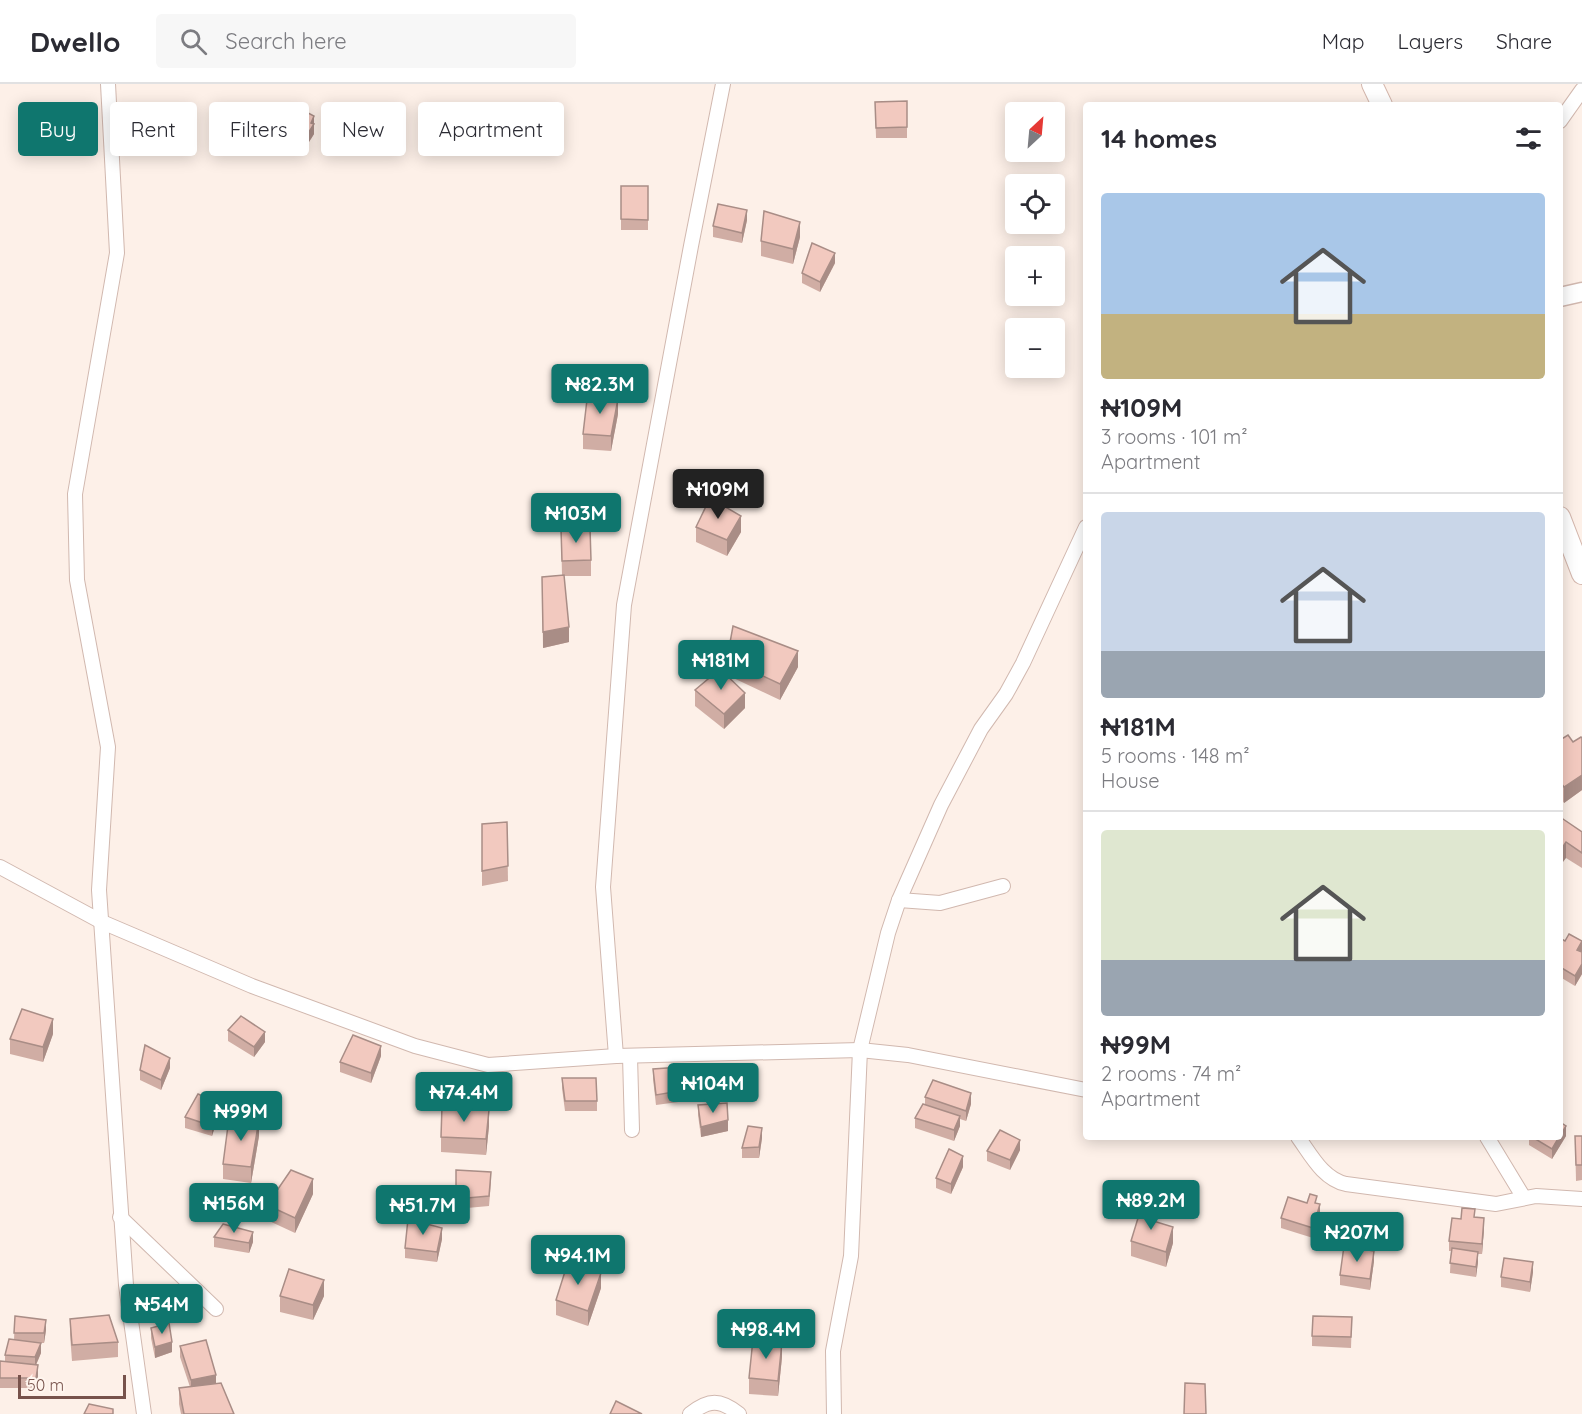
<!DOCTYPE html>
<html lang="en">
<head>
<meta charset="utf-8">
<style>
	:root { --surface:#fff; --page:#f7f7f7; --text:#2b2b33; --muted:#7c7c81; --line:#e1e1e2; --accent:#0f766e }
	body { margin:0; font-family:Quicksand,sans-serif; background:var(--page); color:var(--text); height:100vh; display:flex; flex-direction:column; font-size:22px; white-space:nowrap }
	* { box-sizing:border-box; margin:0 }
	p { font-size:20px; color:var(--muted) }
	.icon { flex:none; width:33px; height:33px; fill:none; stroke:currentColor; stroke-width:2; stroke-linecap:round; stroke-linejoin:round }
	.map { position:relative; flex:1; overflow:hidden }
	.side { position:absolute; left:1083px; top:18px; width:480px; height:1038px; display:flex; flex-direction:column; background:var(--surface); border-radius:6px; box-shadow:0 3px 15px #0003 }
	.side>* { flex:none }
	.top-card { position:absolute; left:18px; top:18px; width:570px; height:54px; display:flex; gap:12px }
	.needle { width:39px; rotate:26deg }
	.buttons { position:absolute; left:1005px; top:18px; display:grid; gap:12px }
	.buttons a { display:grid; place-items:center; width:60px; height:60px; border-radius:6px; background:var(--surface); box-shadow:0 3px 15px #0003; font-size:30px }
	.scale { position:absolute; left:18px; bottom:15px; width:108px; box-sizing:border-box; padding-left:6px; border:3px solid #77524b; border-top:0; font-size:16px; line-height:21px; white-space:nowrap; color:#77524b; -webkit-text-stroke:4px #fff5ee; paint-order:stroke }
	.price { position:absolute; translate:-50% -51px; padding:0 14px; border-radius:6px; background:var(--accent); color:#fff; font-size:20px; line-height:39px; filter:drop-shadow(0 2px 3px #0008) }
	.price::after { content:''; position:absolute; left:50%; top:36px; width:18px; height:14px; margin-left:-9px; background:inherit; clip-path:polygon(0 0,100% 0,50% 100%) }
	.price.on { background:#222; color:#fff }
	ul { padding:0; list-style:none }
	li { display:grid; align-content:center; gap:12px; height:318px; padding:0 18px }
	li+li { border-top:2px solid var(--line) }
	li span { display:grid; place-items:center; height:186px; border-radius:6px; color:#555 }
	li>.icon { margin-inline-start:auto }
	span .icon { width:108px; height:108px; fill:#fffc; stroke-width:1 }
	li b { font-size:26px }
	h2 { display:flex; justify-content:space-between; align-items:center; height:72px; padding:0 18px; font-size:26px }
	.chip { padding:0 21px; border-radius:6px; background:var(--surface); box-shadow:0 3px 15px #0003; font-size:21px; line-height:54px }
	.chip.on { background:var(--accent); color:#fff }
	header { display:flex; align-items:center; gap:36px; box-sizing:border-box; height:84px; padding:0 30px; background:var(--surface); border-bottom:2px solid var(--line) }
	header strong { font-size:28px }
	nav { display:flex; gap:33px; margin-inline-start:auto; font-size:21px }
	.search { width:420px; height:54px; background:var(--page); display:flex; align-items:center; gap:15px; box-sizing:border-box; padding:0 21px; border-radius:6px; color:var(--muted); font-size:22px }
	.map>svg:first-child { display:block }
</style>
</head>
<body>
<header>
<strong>Dwello</strong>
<div class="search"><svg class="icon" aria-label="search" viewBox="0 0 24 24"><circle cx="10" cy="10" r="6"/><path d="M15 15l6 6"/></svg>Search here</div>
<nav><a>Map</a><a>Layers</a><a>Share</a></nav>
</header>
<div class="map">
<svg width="1582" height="1330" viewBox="0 0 1582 1330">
	<rect width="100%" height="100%" fill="#fdf0e8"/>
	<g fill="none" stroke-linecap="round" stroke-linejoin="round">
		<g stroke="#d1b8af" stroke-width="16">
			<g id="minor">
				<polyline points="108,0 117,169 75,410 77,496 108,663 99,806 126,1201 144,1330"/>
				<polyline points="1560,37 1582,6"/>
				<polyline points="0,783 102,838 252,902 415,962 488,981 616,972 860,966 908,971 1086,1006"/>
				<polyline points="899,816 940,819 1003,802"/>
				<polyline points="616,972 603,803 624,521 691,162 723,0"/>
				<polyline points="630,972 632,1046"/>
				<path d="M1298 1053C1311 1071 1323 1095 1346 1100L1496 1120 1536 1112 1582 1115"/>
				<polyline points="1487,1053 1524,1114"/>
				<polyline points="120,1133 216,1225"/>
				<path d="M690 1330C709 1315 720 1315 739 1330"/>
				<polyline points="834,1330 833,1267 851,1172 860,966 888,849 899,816 941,721 981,645 1006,610 1023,579 1086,443"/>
			</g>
		</g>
		<g stroke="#d1b8af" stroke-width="21">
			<polyline id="tertiary" points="1560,213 1582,208"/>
		</g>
		<g stroke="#d4b7ad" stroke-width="22">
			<g id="secondary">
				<polyline points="1372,0 1382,21"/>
				<polyline points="1560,433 1582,490"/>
			</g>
		</g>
		<use href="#minor" stroke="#fff" stroke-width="14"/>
		<use href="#tertiary" stroke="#fff" stroke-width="18"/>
		<use href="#secondary" stroke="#fff" stroke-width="20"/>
	</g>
	<g fill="#d0ada4">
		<polygon points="907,17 907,54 876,54 875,18"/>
		<polygon points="314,32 314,50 302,69 280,59 280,48"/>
		<rect x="621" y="102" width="27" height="44"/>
		<polygon points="747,136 742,159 713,153 713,142"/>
		<polygon points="800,153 793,180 761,172 761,157"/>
		<polygon points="835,179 820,208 802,199 802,189"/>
		<polygon points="618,330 611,367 583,365 583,350"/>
		<polygon points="696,443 741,448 727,472 696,458"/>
		<polygon points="561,445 591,476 591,492 564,492 569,558 543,564 542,493 562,491"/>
		<polygon points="727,575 798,583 780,616 727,591"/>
		<polygon points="695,606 745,624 724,645 695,622"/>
		<polygon points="1582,654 1582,706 1564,719 1560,713 1560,656 1573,658"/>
		<polygon points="507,738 508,797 482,802 482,740"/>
		<polygon points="1560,739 1582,748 1582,784 1566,774"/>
		<polygon points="1560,854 1582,867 1582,890 1575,902 1560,893"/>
		<polygon points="228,946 265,958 254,973 228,957"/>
		<polygon points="53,950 43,978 10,970 10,955"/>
		<polygon points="381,972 371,999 340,988 340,978"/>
		<polygon points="170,984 161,1006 140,996 140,986"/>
		<polygon points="653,985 686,1006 686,1017 656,1021 653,995"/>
		<polygon points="562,994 597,1017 597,1027 565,1027 562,1004"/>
		<polygon points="925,1013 971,1020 966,1037 960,1035 960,1042 954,1057 915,1044 915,1034 925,1020"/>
		<polygon points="698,1021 728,1047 701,1053 698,1031"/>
		<polygon points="219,1030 212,1052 185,1044 185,1033"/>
		<polygon points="489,1042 486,1071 441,1068 441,1053"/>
		<polygon points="259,1052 251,1099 223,1095 223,1080"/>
		<polygon points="1566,1052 1552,1075 1529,1061 1529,1053 1560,1053"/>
		<polygon points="1575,1052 1582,1052 1582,1096 1576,1097"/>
		<polygon points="762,1054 759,1074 742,1074 742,1064"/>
		<polygon points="1020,1066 1010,1086 987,1077 987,1067"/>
		<polygon points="963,1083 951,1110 936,1104 936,1094"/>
		<polygon points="456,1086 491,1098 489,1122 456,1125"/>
		<polygon points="313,1110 295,1149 267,1136 267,1121"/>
		<polygon points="1307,1119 1317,1119 1320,1130 1313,1154 1281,1144 1281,1134"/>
		<polygon points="1475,1133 1484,1144 1482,1170 1478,1170 1478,1178 1476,1193 1450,1189 1451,1167 1449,1167 1449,1157 1461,1135"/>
		<polygon points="214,1153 253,1158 249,1169 214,1163"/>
		<polygon points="442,1155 437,1178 405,1174 405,1164"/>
		<polygon points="1131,1157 1173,1159 1166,1183 1131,1172"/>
		<polygon points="1374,1177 1370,1206 1340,1201 1340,1191"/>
		<polygon points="1533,1188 1530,1208 1501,1203 1501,1193"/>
		<polygon points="601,1204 588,1242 556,1231 556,1216"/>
		<polygon points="280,1212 324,1212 313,1236 280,1228"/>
		<polygon points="15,1232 46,1246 44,1259 41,1259 41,1269 36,1281 38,1292 36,1304 0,1304 0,1277 5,1278 5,1271 14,1256"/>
		<polygon points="1352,1233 1351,1264 1312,1262 1312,1252"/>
		<polygon points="70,1235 118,1258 118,1273 72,1277 70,1250"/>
		<polygon points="151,1244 172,1268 155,1274 151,1254"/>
		<polygon points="180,1262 216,1299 234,1330 181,1330 179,1320 179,1304 190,1303 180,1273"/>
		<polygon points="782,1273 778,1312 749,1310 749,1294"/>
	</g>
	<g fill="#a98d86">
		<polygon points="314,32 314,50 302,69 302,59"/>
		<polygon points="747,126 747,136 742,159 742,149"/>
		<polygon points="800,138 800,153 793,180 793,165"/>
		<polygon points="835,169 835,179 820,208 820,198"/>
		<polygon points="618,315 618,330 611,367 611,352"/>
		<polygon points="741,432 741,448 727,472 727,456"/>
		<polygon points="569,543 569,558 543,564 543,548"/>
		<polygon points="798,567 798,583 780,616 780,600"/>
		<polygon points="745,609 745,624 724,645 724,630"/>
		<polygon points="1582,691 1582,706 1564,719 1564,703"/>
		<polygon points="1566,758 1566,774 1560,782 1560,767"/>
		<polygon points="1582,857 1582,867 1577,876 1577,866"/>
		<polygon points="1582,880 1582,890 1575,902 1575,892"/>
		<polygon points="53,935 53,950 43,978 43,963"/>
		<polygon points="265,948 265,958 254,973 254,963"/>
		<polygon points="381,962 381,972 371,999 371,989"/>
		<polygon points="170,974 170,984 161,1006 161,996"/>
		<polygon points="971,1009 971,1020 966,1037 966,1027"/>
		<polygon points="219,1019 219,1030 212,1052 212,1042"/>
		<polygon points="489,1026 489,1042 486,1071 486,1055"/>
		<polygon points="960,1032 960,1042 954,1057 954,1046"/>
		<polygon points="259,1036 259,1052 251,1099 251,1083"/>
		<polygon points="728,1036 728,1047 701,1053 701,1043"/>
		<polygon points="1566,1042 1566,1052 1552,1075 1552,1065"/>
		<polygon points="762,1044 762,1054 759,1074 759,1063"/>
		<polygon points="1020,1056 1020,1066 1010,1086 1010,1076"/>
		<polygon points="963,1072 963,1083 951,1110 951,1100"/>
		<polygon points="313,1095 313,1110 295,1149 295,1134"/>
		<polygon points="1320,1120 1320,1130 1313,1154 1313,1144"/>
		<polygon points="1154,1125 1154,1140 1150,1136"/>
		<polygon points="1484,1134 1484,1144 1482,1170 1482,1160"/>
		<polygon points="1173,1143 1173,1159 1166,1183 1166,1168"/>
		<polygon points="442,1144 442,1155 437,1178 437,1168"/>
		<polygon points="253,1148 253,1158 249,1169 249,1159"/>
		<polygon points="1374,1167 1374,1177 1370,1206 1370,1195"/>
		<polygon points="1478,1168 1478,1178 1476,1193 1476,1183"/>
		<polygon points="1533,1178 1533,1188 1530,1208 1530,1198"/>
		<polygon points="601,1189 601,1204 588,1242 588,1227"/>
		<polygon points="324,1196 324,1212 313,1236 313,1221"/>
		<polygon points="46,1236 46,1246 44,1259 44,1249"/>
		<polygon points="172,1258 172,1268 155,1274 155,1263"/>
		<polygon points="782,1258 782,1273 778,1312 778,1297"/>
		<polygon points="41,1259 41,1269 35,1283 35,1273"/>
		<polygon points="38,1281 38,1292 36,1304 36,1294"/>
		<polygon points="216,1291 216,1301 191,1306 191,1296"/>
	</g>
	<g fill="#f2c9bf" stroke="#a98d86" stroke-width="1.5">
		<polygon points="907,17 907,43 876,44 875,18"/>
		<polygon points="293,21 314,32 311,39 314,40 302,59 280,48"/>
		<polygon points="621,102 648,102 648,136 621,135"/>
		<polygon points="718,120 747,126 742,149 713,142"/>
		<polygon points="764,127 800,138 793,165 761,157"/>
		<polygon points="812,159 835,169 820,198 802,189"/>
		<polygon points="588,307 618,315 611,352 583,350"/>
		<polygon points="710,414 741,432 727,456 696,443"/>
		<polygon points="590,444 591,476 562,477 561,445"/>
		<polygon points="564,491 569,543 543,548 542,493"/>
		<polygon points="733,542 798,567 780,600 727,575"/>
		<polygon points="720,585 745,609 724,630 695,606"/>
		<polygon points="1568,651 1573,658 1581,653 1582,654 1582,691 1564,703 1560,698 1560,656"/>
		<polygon points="1563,735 1582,748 1582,769 1566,758 1560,767 1560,739"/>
		<polygon points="507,738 508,782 482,787 482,740"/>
		<polygon points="1569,850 1582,857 1577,866 1582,868 1582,880 1575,892 1560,883 1560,854 1565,857"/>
		<polygon points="22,925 53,935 43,963 10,955"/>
		<polygon points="241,932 265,948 254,963 228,946"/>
		<polygon points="353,951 381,962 371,989 340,978"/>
		<polygon points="145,961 170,974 161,996 140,986"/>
		<polygon points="681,983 686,1006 656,1011 653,985"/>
		<polygon points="562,994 596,994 597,1017 565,1017"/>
		<polygon points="933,996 971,1009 966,1027 925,1013"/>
		<polygon points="198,1010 219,1019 212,1042 185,1033"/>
		<polygon points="727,1019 728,1036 701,1043 698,1021"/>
		<polygon points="923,1020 960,1032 954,1046 915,1034"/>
		<polygon points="442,1022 489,1026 486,1055 441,1053"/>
		<polygon points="229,1034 259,1036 251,1083 223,1080"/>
		<polygon points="1560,1038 1566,1042 1560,1052"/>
		<polygon points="748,1042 762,1044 759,1063 742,1064"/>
		<polygon points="1000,1046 1020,1056 1010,1076 987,1067"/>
		<polygon points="1575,1052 1582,1052 1582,1081 1576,1081"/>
		<polygon points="1532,1053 1559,1053 1552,1065"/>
		<polygon points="949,1065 963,1072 951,1100 936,1094"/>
		<polygon points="291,1086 313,1095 295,1134 267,1121"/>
		<polygon points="456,1086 491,1088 489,1112 456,1115"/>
		<polygon points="1310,1110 1317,1112 1315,1119 1320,1120 1313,1144 1281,1134 1288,1113 1307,1119"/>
		<polygon points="1142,1121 1154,1125 1150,1136 1173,1143 1166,1168 1131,1157"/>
		<polygon points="1462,1124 1475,1125 1474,1133 1484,1134 1482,1160 1449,1157 1452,1134 1461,1135"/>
		<polygon points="408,1135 442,1144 437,1168 405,1164"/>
		<polygon points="223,1140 253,1148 249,1159 214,1153"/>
		<polygon points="1344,1162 1374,1167 1370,1195 1340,1191"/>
		<polygon points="1452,1164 1478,1168 1476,1183 1450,1179"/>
		<polygon points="1504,1174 1533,1178 1530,1198 1501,1193"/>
		<polygon points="568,1178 601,1189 588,1227 556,1216"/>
		<polygon points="289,1185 324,1196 313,1221 280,1212"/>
		<polygon points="109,1231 118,1258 72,1261 70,1235"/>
		<polygon points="15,1232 46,1236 44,1249 14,1249"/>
		<polygon points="1313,1232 1352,1233 1351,1253 1312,1252"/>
		<polygon points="169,1239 172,1258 155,1263 151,1244"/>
		<polygon points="9,1255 41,1259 35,1273 5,1271"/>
		<polygon points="753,1255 782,1258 778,1297 749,1294"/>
		<polygon points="206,1256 216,1291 191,1296 180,1262"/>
		<polygon points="0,1277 38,1281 36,1294 0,1294"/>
		<polygon points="221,1299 234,1330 184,1330 179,1304"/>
		<polygon points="1185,1299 1205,1300 1206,1330 1184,1330"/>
		<polygon points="616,1317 642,1330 610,1330"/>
		<polygon points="89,1320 113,1325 113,1330 84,1330"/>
	</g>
</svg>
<div class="buttons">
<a><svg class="needle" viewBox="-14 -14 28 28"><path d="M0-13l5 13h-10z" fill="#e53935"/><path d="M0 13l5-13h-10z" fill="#7c7c81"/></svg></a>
<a><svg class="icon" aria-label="locate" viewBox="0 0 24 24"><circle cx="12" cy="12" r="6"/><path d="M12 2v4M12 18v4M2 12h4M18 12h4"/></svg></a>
<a>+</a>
<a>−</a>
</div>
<div class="scale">50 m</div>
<b class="price" style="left:600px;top:331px">₦82.3M</b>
<b class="price on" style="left:718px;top:436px">₦109M</b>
<b class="price" style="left:576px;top:460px">₦103M</b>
<b class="price" style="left:721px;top:607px">₦181M</b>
<b class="price" style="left:713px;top:1030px">₦104M</b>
<b class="price" style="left:464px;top:1039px">₦74.4M</b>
<b class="price" style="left:241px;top:1058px">₦99M</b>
<b class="price" style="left:1151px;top:1147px">₦89.2M</b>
<b class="price" style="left:234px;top:1150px">₦156M</b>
<b class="price" style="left:423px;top:1152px">₦51.7M</b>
<b class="price" style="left:1357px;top:1179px">₦207M</b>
<b class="price" style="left:578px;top:1202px">₦94.1M</b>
<b class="price" style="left:162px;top:1251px">₦54M</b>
<b class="price" style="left:766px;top:1276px">₦98.4M</b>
<div class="top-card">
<a class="chip on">Buy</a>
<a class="chip">Rent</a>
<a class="chip">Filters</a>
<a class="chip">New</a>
<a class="chip">Apartment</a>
</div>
<section class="side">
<h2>14 homes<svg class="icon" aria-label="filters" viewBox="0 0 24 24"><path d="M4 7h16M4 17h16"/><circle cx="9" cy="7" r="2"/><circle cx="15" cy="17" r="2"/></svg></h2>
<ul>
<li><span style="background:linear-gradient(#a9c7e8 65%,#c2b280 0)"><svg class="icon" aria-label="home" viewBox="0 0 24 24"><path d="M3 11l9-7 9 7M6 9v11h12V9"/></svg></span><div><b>₦109M</b><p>3 rooms · 101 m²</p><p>Apartment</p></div></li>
<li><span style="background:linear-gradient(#c9d6e8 75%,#9aa5b1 0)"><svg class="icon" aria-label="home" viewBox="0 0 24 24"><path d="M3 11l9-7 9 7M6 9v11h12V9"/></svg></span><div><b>₦181M</b><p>5 rooms · 148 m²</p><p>House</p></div></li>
<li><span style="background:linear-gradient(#dfe7d0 70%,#9aa5b1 0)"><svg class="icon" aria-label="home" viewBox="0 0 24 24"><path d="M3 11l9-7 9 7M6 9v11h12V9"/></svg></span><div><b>₦99M</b><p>2 rooms · 74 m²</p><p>Apartment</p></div></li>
</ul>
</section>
</div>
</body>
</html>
